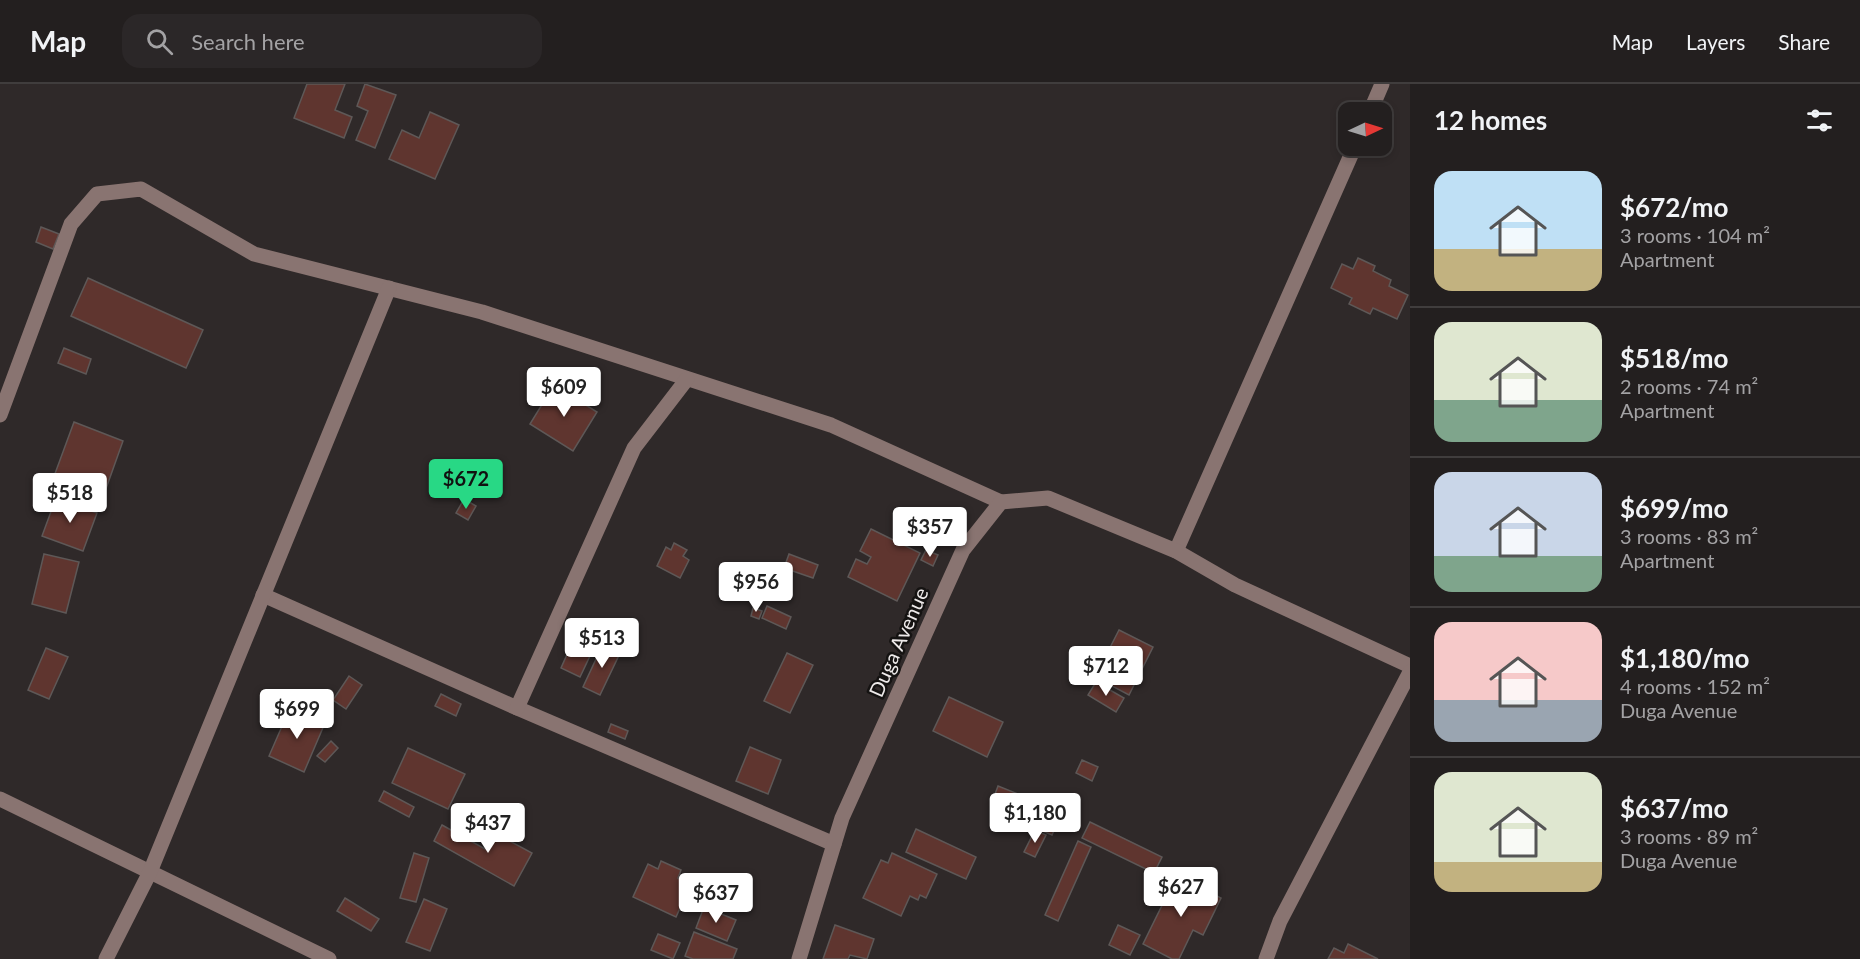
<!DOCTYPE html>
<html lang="en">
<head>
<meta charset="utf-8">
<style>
	:root { --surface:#231f1f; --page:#2b2728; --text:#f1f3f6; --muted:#a3a2a4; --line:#403d3d; --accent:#28d885 }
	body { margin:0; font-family:Lato,sans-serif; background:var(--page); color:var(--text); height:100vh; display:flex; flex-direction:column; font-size:22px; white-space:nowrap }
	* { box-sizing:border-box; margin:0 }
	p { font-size:20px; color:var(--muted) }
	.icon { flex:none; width:33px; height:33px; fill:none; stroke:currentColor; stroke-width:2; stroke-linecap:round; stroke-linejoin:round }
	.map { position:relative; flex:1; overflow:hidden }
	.drawer { display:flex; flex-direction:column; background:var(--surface); width:450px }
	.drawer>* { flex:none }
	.needle { width:39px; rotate:86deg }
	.fabs { position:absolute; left:1338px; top:18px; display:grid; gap:12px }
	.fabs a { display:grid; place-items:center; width:54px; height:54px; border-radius:12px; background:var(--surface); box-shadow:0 3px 9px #0003,0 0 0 2px var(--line); font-size:30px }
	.price { position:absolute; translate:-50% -51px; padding:0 14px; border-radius:6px; background:#fff; color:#222; font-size:20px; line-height:39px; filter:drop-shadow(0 2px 3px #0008) }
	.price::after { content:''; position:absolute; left:50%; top:36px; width:18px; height:14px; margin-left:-9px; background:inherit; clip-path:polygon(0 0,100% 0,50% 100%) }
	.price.active { background:var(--accent); color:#111 }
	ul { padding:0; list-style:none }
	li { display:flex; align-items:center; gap:18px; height:150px; padding:0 24px }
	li+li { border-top:2px solid var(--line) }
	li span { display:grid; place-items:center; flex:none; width:168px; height:120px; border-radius:18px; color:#555 }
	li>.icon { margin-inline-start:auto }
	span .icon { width:72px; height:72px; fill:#fffc; stroke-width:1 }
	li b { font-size:26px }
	h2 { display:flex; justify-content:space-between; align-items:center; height:72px; padding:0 24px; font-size:26px }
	header { display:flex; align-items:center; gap:36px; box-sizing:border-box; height:84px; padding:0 30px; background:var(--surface); border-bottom:2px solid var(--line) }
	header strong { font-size:28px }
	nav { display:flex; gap:33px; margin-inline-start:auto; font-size:21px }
	.search { width:420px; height:54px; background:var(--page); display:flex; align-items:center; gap:15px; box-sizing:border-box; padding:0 21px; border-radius:18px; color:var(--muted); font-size:22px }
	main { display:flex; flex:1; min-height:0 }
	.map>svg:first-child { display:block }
</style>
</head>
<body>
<header>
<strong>Map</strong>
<div class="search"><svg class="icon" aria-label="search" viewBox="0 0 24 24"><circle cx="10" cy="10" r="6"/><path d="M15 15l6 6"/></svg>Search here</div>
<nav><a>Map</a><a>Layers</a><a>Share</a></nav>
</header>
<main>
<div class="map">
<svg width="1410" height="875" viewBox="0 0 1410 875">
	<rect width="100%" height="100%" fill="#2f2929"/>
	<g fill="#5f352f" stroke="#5e5857" stroke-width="1.5">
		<polygon points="307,0 345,0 335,26 352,33 344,54 294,34"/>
		<polygon points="365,0 396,11 375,64 356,56 368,27 357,22"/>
		<polygon points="430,28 459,41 435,95 389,75 402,46 419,54"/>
		<polygon points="41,143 59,150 53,165 36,158"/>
		<polygon points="1358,174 1375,182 1373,187 1391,196 1389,202 1408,211 1397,235 1373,224 1370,230 1349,220 1352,214 1331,204 1342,180 1353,185"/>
		<polygon points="88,194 203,246 186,284 71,232"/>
		<polygon points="64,264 91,275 86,290 58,279"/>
		<polygon points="554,301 597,328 573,367 530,340"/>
		<polygon points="74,338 123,357 103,413 53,395"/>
		<polygon points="56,414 97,429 83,467 42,452"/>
		<polygon points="464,415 476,422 468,436 456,429"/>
		<polygon points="871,445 920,469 897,517 848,493 856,475 867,480 871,473 860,467"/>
		<polygon points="674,459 687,466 683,472 689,476 680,494 657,482 666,463 671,466"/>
		<polygon points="926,466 938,471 933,482 921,476"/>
		<polygon points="44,470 79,478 66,529 32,520"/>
		<polygon points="789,470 818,481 813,494 784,484"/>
		<polygon points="767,522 791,533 786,545 762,534"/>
		<polygon points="753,524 762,527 759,535 751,532"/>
		<polygon points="578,546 598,555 580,593 561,584"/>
		<polygon points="1119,546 1153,563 1129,611 1095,593"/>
		<polygon points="604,558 621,567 600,611 583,603"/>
		<polygon points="46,564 68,573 49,615 28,606"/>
		<polygon points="787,569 813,581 790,629 764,617"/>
		<polygon points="349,592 362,601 346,625 333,616"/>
		<polygon points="1096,598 1124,614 1116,628 1088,611"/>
		<polygon points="441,610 461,620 456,632 435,622"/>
		<polygon points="949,613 1003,638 987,673 933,647"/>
		<polygon points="290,624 325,639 304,688 269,672"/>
		<polygon points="611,640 628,647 625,655 608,648"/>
		<polygon points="331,657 338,664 325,678 317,672"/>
		<polygon points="750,663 781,676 768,710 736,697"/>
		<polygon points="408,664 465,690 448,725 392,699"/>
		<polygon points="1082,676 1098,683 1092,697 1076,689"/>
		<polygon points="998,702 1028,714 1021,733 991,721"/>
		<polygon points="384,707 414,723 409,733 379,717"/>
		<polygon points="1027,727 1038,732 1034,741 1023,736"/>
		<polygon points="1040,735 1056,742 1052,751 1036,744"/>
		<polygon points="1090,738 1162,773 1154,789 1082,754"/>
		<polygon points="442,741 485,765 495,749 532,769 514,802 434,757"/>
		<polygon points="916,745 976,773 966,795 906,768"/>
		<polygon points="1035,746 1046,751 1035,773 1024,768"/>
		<polygon points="1078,757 1091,763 1058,837 1045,831"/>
		<polygon points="414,769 429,774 416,818 400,814"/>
		<polygon points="892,769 937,790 926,814 920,811 918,816 910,812 901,832 863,814 881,776 888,779"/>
		<polygon points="661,777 681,786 678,794 691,800 676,833 633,813 648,780 658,785"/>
		<polygon points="1177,791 1221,814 1203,851 1193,846 1179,875 1172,875 1143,860"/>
		<polygon points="345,814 379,835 371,847 337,827"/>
		<polygon points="424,815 447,825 430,867 406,858"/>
		<polygon points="704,823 736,836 727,857 696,844"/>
		<polygon points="835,841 874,855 867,875 850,871 848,875 823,875"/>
		<polygon points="1118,841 1140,851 1130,871 1109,861"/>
		<polygon points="694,848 737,865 733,875 693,875 685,872"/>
		<polygon points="658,850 680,859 673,875 651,866"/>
		<polygon points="1348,860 1378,875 1328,875 1334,864 1344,869"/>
	</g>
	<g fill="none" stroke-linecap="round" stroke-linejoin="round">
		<g stroke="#897471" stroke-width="15">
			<polyline points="1370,28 1382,0"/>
			<polyline points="0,331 71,140 97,110 141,105 254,170 482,228 831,341 1001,418"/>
			<polyline points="1176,467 1355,62"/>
			<polyline points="263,511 517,624 834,760"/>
			<polyline points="517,624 634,364 687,295"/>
			<polyline points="0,715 329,875"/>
			<polyline points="106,875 150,788 389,204"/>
			<polyline points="799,875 842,734 963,466 1001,418 1048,414 1176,467 1235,501 1410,582"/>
			<polyline points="1266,875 1280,837 1410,588"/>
		</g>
	</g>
	<g text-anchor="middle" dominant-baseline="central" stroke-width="5" stroke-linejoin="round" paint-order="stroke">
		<g font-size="20" fill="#eeeaea" stroke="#151312">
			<text transform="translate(898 558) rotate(-66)">Duga Avenue</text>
		</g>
	</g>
</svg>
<div class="fabs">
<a><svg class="needle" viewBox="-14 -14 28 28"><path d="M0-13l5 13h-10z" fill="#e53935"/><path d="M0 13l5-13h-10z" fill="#a3a2a4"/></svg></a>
</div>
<b class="price" style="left:564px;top:334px">$609</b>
<b class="price active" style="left:466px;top:426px">$672</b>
<b class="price" style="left:70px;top:440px">$518</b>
<b class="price" style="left:930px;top:474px">$357</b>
<b class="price" style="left:756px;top:529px">$956</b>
<b class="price" style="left:602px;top:585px">$513</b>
<b class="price" style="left:1106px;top:613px">$712</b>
<b class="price" style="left:297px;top:656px">$699</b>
<b class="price" style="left:1035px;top:760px">$1,180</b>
<b class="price" style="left:488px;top:770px">$437</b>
<b class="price" style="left:1181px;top:834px">$627</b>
<b class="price" style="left:716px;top:840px">$637</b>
</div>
<section class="drawer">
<h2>12 homes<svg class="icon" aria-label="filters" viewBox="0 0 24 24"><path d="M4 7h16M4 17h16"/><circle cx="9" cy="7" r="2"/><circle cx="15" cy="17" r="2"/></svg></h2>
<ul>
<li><span style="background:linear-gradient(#bfe0f5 65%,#c2b280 0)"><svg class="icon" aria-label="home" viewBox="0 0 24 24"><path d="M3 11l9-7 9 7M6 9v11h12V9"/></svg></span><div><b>$672/mo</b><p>3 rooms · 104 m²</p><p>Apartment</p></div></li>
<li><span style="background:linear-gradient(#dfe7d0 65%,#7fa58c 0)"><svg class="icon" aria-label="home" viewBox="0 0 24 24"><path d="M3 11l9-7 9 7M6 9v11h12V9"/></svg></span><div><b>$518/mo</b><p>2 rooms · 74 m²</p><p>Apartment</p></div></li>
<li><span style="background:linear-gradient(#c9d6e8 70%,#7fa58c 0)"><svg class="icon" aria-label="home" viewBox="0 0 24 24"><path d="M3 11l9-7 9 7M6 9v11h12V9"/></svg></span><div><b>$699/mo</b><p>3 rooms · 83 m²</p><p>Apartment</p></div></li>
<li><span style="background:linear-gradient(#f6c9c9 65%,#9aa5b1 0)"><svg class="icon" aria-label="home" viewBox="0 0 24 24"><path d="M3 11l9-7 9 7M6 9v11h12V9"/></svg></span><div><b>$1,180/mo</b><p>4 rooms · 152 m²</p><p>Duga Avenue</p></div></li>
<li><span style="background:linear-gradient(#dfe7d0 75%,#c2b280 0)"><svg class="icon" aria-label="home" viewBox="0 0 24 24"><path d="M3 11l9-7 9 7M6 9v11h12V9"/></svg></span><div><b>$637/mo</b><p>3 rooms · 89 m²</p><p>Duga Avenue</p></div></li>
</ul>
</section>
</main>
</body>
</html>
